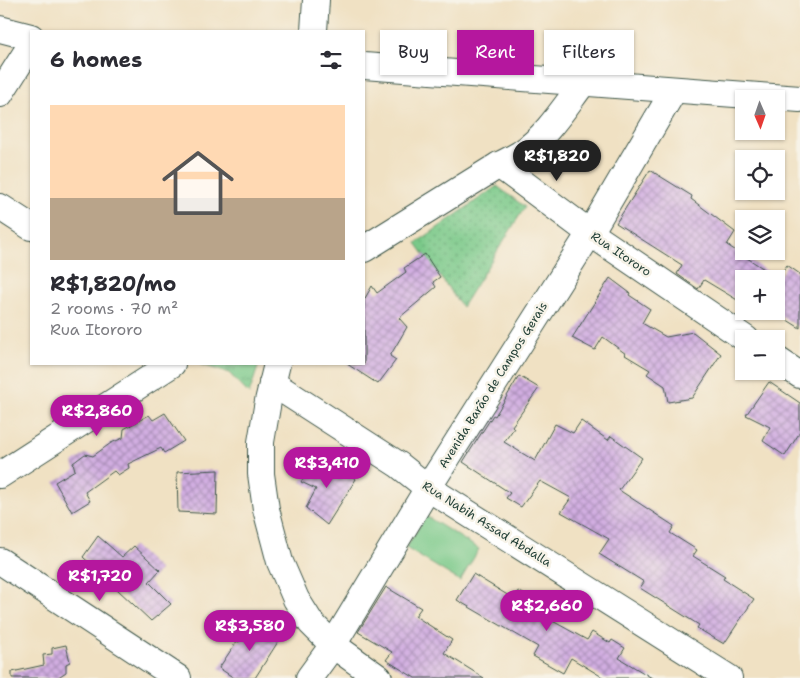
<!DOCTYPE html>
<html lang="en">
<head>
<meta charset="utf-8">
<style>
	:root { --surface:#fff; --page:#f7f7f7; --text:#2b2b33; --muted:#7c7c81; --line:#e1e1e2; --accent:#b5179e }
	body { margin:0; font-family:"Shantell Sans",sans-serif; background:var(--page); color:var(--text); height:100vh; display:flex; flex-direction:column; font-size:19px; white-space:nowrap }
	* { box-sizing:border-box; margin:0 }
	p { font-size:16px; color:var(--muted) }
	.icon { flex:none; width:28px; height:28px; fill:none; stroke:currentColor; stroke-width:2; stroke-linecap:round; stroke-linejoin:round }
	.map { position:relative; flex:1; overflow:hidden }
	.drawer { position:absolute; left:30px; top:30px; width:335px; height:335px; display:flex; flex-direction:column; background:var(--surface); border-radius:0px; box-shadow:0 1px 4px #0004 }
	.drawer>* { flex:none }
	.guide { position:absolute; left:380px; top:30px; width:345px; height:45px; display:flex; gap:10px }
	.needle { width:32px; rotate:178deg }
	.tools { position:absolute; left:735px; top:90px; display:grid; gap:10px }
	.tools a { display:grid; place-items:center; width:50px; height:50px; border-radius:0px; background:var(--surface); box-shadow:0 1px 4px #0004; font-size:25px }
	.price { position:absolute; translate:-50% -42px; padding:0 11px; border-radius:18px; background:var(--accent); color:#fff; font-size:16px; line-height:32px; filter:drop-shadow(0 1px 2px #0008) }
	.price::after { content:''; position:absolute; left:50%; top:30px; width:15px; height:11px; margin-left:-8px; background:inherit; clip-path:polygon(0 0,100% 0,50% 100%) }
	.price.selected { background:#222; color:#fff }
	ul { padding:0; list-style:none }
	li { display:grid; align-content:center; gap:10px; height:265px; padding:0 20px }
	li+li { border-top:1px solid var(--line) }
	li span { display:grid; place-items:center; height:155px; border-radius:0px; color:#555 }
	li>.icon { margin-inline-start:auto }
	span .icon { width:90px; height:90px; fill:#fffc; stroke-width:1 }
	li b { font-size:21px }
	h2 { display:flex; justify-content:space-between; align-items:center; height:60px; padding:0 20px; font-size:21px }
	.chip { padding:0 18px; border-radius:0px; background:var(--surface); box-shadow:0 1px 4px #0004; font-size:18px; line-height:45px }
	.chip.selected { background:var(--accent); color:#fff }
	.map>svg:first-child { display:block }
</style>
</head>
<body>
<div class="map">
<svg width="800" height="678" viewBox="0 0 800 678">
	<defs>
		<pattern id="grass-dots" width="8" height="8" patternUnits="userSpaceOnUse" patternTransform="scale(1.25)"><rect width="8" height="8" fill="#7ac989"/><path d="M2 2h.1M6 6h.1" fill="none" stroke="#63a471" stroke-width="1.8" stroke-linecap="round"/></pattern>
		<pattern id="park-tufts" width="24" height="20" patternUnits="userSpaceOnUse" patternTransform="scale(1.25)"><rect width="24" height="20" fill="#7ac989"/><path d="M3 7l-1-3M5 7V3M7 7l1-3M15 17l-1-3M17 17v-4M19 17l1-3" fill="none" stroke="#63a471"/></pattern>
		<pattern id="building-cross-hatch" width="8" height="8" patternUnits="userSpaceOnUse" patternTransform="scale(1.25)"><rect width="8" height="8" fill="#d1ade1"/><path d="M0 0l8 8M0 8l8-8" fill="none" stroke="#a98eb7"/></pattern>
	</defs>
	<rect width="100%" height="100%" fill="#f7f3e8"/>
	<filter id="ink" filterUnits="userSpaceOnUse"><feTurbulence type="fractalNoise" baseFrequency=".02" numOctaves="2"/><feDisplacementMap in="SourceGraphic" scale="10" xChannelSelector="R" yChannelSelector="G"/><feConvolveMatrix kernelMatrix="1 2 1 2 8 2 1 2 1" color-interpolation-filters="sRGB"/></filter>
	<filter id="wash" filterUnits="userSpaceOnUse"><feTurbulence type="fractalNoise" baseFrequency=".0096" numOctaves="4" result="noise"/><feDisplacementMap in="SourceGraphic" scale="20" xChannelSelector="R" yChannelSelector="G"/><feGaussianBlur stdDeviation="1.12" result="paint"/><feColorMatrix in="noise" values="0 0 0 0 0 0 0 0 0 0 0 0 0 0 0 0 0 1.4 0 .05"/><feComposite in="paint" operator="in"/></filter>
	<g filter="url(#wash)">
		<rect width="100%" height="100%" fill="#f0e1c3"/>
		<polygon fill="url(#grass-dots)" stroke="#4c835e" points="497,186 525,207 462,307 416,243"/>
		<polygon fill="url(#park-tufts)" stroke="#4c835e" points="199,364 259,364 249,394 229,373"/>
		<polygon fill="#7ac989" stroke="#4c835e" points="426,516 479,549 460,581 406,548"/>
		<g id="blocks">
			<g fill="url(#building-cross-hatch)">
				<polygon points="650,170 692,196 691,199 735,232 727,245 778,278 787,265 800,274 800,328 776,313 777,279 744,279 744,304 704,280 698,289 677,274 682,265 616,223"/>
				<polygon points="425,254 440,277 433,282 436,287 399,318 407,327 390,356 396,360 378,384 347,364 364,364 364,300 372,286 377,293 406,272 404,268"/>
				<polygon points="610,278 630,293 629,295 650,309 642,323 666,337 693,332 721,354 692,398 668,402 665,386 647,374 650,370 625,355 626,354 603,337 595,350 572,338"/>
				<polygon points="519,376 539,388 512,426 514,428 504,442 535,461 555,424 573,433 581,421 608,440 611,436 642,458 619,490 674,526 670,533 697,550 693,556 725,576 723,579 754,599 724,644 697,628 699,625 640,588 644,582 599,554 609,539 561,512 571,498 540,481 521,507 506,498 510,493 463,462 493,415 495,416"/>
				<polygon points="769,382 800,403 800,432 785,456 763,441 770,427 746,415"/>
				<polygon points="165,413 184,441 164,453 161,448 128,464 129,468 118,475 114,471 85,492 90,501 72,512 55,482 75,470 73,463 85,454 93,456 111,443 123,438 124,429 149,415 153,420"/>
				<polygon points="317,458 330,468 333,464 356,479 327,525 306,508 316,489 301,482"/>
				<polygon points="218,470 217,514 178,512 177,472"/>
				<polygon points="98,536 122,557 134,546 160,570 149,582 171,604 151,621 83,557"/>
				<polygon points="473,574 514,599 518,591 543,605 538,613 587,640 592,632 610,643 612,640 625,648 619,658 652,678 604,678 571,658 563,673 533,656 538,647 457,600"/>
				<polygon points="386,587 421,608 415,616 452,640 444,653 484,678 415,678 386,660 392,652 358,632"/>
				<polygon points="252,619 281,637 255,678 234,678 219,668 237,641 239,642"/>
				<polygon points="66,645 70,662 66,664 66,672 57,678 12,678 12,672 44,665 43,655 52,654 52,648"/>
			</g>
		</g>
	</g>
	<g filter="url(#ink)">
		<use href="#blocks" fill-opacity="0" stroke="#3e5649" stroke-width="1"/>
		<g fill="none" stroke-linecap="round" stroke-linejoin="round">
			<g stroke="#3e5649" stroke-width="28">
				<g id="minor">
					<polyline points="0,29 31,37"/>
					<polyline points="314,31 316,0"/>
					<polyline points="364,66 800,99"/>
					<polyline points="0,94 31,45"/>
					<polyline points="499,165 590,233 746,339"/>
					<polyline points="0,207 31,227"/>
					<path d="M364 249 499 165C506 162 513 158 520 154 546 137 564 108 583 83"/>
					<polyline points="776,359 800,375"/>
					<polyline points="277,364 268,401 261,442 261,474 266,509 280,562 296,599 311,623 333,645 379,678"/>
					<polyline points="272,383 399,465 428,488 729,678"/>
					<polyline points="0,475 172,364"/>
					<polyline points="0,561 178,678"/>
					<polyline points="309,678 333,645 428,488 590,233 674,90"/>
				</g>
			</g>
			<use href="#minor" stroke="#fff" stroke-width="26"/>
		</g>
	</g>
	<g text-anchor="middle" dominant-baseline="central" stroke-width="5" stroke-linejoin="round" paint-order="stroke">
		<g font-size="12" fill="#1f3d34" stroke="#f7f3e8">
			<text transform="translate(621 254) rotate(34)">Rua Itororo</text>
			<text transform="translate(493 385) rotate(-58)">Avenida Barão de Campos Gerais</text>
			<text transform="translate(487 524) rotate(32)">Rua Nabih Assad Abdalla</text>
		</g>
	</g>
</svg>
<div class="tools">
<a><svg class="needle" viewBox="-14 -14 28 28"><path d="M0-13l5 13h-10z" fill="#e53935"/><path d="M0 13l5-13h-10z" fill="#7c7c81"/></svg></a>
<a><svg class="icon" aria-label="locate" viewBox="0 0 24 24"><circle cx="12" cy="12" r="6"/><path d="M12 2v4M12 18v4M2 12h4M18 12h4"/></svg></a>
<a><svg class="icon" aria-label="layers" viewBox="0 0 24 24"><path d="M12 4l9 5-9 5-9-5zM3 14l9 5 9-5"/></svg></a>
<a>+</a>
<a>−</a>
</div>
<b class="price selected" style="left:557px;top:182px">R$1,820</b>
<b class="price" style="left:97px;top:437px">R$2,860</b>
<b class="price" style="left:327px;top:489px">R$3,410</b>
<b class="price" style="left:100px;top:602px">R$1,720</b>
<b class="price" style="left:547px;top:632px">R$2,660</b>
<b class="price" style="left:250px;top:652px">R$3,580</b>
<div class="guide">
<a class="chip">Buy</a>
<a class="chip selected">Rent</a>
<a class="chip">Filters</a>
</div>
<section class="drawer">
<h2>6 homes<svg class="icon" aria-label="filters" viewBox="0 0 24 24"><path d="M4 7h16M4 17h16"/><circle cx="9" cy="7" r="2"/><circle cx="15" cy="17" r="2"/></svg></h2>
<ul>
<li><span style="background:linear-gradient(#ffd9b3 60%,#b9a48a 0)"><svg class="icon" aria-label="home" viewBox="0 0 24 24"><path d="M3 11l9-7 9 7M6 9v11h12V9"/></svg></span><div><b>R$1,820/mo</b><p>2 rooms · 70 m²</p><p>Rua Itororo</p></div></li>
</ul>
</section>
</div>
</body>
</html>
